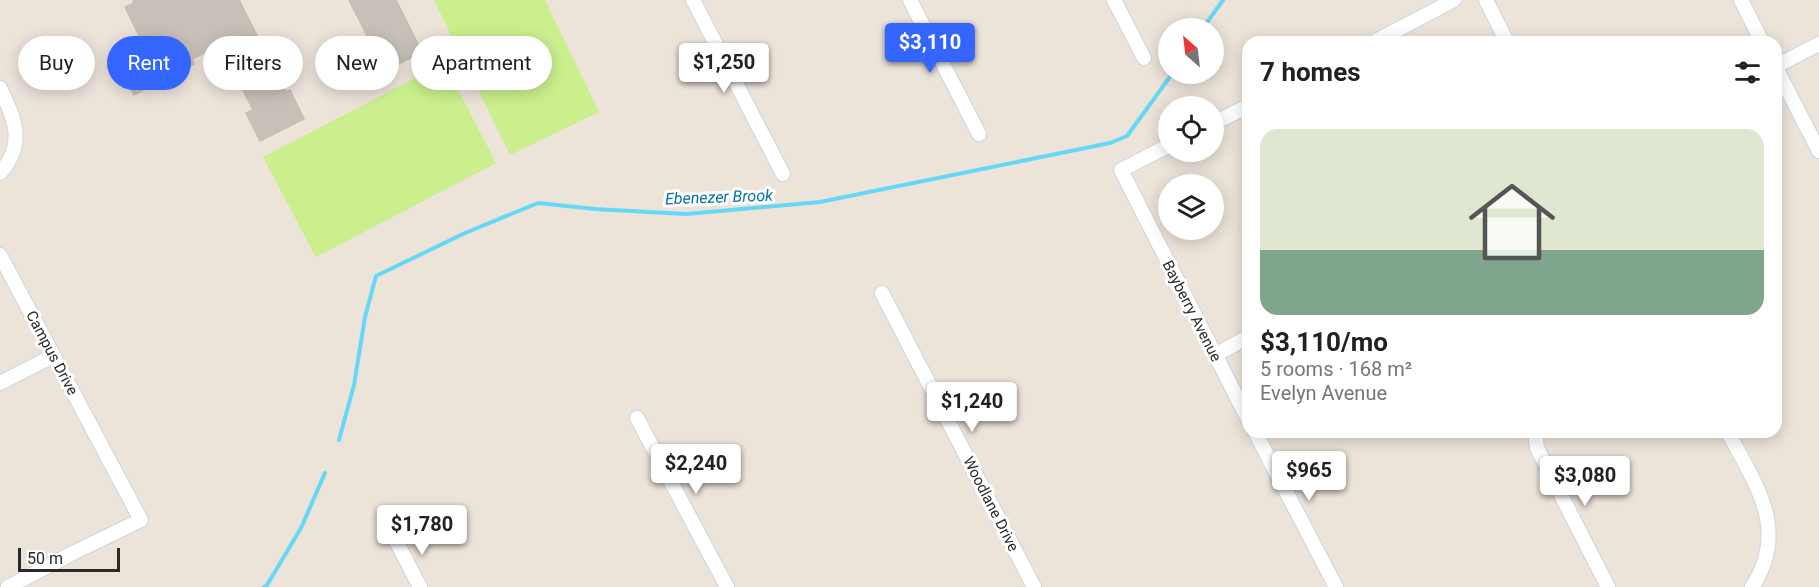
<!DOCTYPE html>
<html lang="en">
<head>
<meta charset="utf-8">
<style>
	:root { --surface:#fff; --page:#f6f6f6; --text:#202124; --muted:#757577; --accent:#3465ff }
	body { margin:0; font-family:Roboto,sans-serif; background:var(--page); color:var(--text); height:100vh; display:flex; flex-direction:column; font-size:22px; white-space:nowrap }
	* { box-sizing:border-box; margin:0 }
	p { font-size:20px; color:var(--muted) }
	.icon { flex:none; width:33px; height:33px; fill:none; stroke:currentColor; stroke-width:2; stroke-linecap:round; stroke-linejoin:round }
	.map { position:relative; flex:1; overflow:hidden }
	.details { position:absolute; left:1242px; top:36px; width:540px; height:402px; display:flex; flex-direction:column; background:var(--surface); border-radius:18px; box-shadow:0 3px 15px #0003 }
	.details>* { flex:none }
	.banner { position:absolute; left:18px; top:36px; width:570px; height:54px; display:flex; gap:12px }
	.needle { width:39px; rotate:332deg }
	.buttons { position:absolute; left:1158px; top:18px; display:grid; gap:12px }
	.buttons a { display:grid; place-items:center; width:66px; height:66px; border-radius:50%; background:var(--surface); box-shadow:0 3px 15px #0003; font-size:30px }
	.scale { position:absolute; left:18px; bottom:15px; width:102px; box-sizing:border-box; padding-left:6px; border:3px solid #292929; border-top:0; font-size:16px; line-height:21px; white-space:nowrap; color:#292929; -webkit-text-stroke:4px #fff; paint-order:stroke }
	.price { position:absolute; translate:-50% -51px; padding:0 14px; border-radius:6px; background:#fff; color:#222; font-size:20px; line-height:39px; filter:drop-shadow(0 2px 3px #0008) }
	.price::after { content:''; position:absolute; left:50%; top:36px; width:18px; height:14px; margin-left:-9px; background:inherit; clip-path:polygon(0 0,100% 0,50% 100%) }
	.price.current { background:var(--accent); color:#fff }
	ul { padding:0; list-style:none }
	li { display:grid; align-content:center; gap:12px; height:318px; padding:0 18px }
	li span { display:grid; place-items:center; height:186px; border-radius:18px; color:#555 }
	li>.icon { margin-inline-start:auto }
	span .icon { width:108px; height:108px; fill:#fffc; stroke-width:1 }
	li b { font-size:26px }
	h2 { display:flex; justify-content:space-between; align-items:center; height:72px; padding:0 18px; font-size:26px }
	.chip { padding:0 21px; border-radius:27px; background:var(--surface); box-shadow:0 3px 15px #0003; font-size:21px; line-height:54px }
	.chip.current { background:var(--accent); color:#fff }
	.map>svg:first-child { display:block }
</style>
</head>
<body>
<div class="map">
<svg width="1819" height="587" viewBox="0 0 1819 587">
	<rect width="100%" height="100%" fill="#ece3d9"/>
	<g fill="#cbef8d">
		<polygon points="434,0 545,0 599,112 510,155"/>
		<polygon points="444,63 496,163 316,257 263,157"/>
	</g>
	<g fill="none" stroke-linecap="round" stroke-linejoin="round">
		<g stroke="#65d8f6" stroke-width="4">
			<polyline points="1203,28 1223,0"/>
			<polyline points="339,440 354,385 365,317 376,276 465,233 538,203 595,209 686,214 820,202 1110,143 1127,136 1172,74"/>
			<polyline points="264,587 267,585 301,528 325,473"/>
		</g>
	</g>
	<g fill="#c7c0b9" stroke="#c8bfb3" stroke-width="1.5">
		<polygon points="133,0 239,0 286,92 290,90 304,119 260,141 246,113 253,110 220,45 192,59 194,64 134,95 120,68 148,54 125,7 134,3"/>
		<polygon points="349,0 396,0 422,52 385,71"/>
	</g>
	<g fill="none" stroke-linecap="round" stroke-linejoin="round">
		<g stroke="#cfd4e3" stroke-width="16">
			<g id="minor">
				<polyline points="693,0 783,174"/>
				<polyline points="910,0 979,134"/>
				<polyline points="1114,0 1144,58"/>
				<polyline points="1486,0 1507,42"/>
				<polyline points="1741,0 1762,42"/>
				<polyline points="1374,42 1454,0"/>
				<polyline points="1776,66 1819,44"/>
				<polyline points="1776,68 1819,151"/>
				<path d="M0 88C15 119 26 144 0 173"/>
				<polyline points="1214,123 1248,106"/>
				<polyline points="1168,146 1121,170 1248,419"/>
				<polyline points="0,255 141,520 75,552 8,587"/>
				<polyline points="882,293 1034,587"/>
				<polyline points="1215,355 1248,337"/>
				<polyline points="0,383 53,356"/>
				<polyline points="637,418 727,587"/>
				<polyline points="1255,432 1336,587"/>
				<polyline points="1535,432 1537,448 1608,587"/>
				<path d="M1728 432C1755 484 1790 529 1752 587"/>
				<polyline points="396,541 420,587"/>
			</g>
		</g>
		<use href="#minor" stroke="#fff" stroke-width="14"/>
	</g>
	<g text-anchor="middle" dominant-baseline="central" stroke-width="6" stroke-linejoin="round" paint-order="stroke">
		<g font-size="15" fill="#292929" stroke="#fff">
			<text transform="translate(1192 311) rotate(63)">Bayberry Avenue</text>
			<text transform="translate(52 353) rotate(62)">Campus Drive</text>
			<text transform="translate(991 504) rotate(63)">Woodlane Drive</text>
		</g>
		<g font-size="16" font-style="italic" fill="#0574a1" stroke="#fff">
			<text transform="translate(719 197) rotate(-2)">Ebenezer Brook</text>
		</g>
	</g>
</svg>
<div class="buttons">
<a><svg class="needle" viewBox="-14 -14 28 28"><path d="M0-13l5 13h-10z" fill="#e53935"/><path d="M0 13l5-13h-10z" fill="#757577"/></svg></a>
<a><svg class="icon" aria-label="locate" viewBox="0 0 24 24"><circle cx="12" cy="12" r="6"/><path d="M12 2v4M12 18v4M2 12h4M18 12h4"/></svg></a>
<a><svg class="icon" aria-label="layers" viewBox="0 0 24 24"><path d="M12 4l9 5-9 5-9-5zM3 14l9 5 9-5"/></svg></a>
</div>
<div class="scale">50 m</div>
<b class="price current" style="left:930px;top:74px">$3,110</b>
<b class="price" style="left:724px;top:94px">$1,250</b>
<b class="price" style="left:972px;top:433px">$1,240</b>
<b class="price" style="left:696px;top:495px">$2,240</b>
<b class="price" style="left:1309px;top:502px">$965</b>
<b class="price" style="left:1585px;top:507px">$3,080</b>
<b class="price" style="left:422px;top:556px">$1,780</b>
<div class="banner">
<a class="chip">Buy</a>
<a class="chip current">Rent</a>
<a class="chip">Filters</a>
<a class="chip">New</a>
<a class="chip">Apartment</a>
</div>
<section class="details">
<h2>7 homes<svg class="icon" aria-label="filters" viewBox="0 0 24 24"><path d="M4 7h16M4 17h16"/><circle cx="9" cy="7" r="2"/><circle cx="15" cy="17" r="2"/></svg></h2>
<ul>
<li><span style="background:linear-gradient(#dfe7d0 65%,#7fa58c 0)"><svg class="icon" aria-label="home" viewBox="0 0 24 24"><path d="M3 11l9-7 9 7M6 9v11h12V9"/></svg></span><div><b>$3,110/mo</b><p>5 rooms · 168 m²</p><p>Evelyn Avenue</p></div></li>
</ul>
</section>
</div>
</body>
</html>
